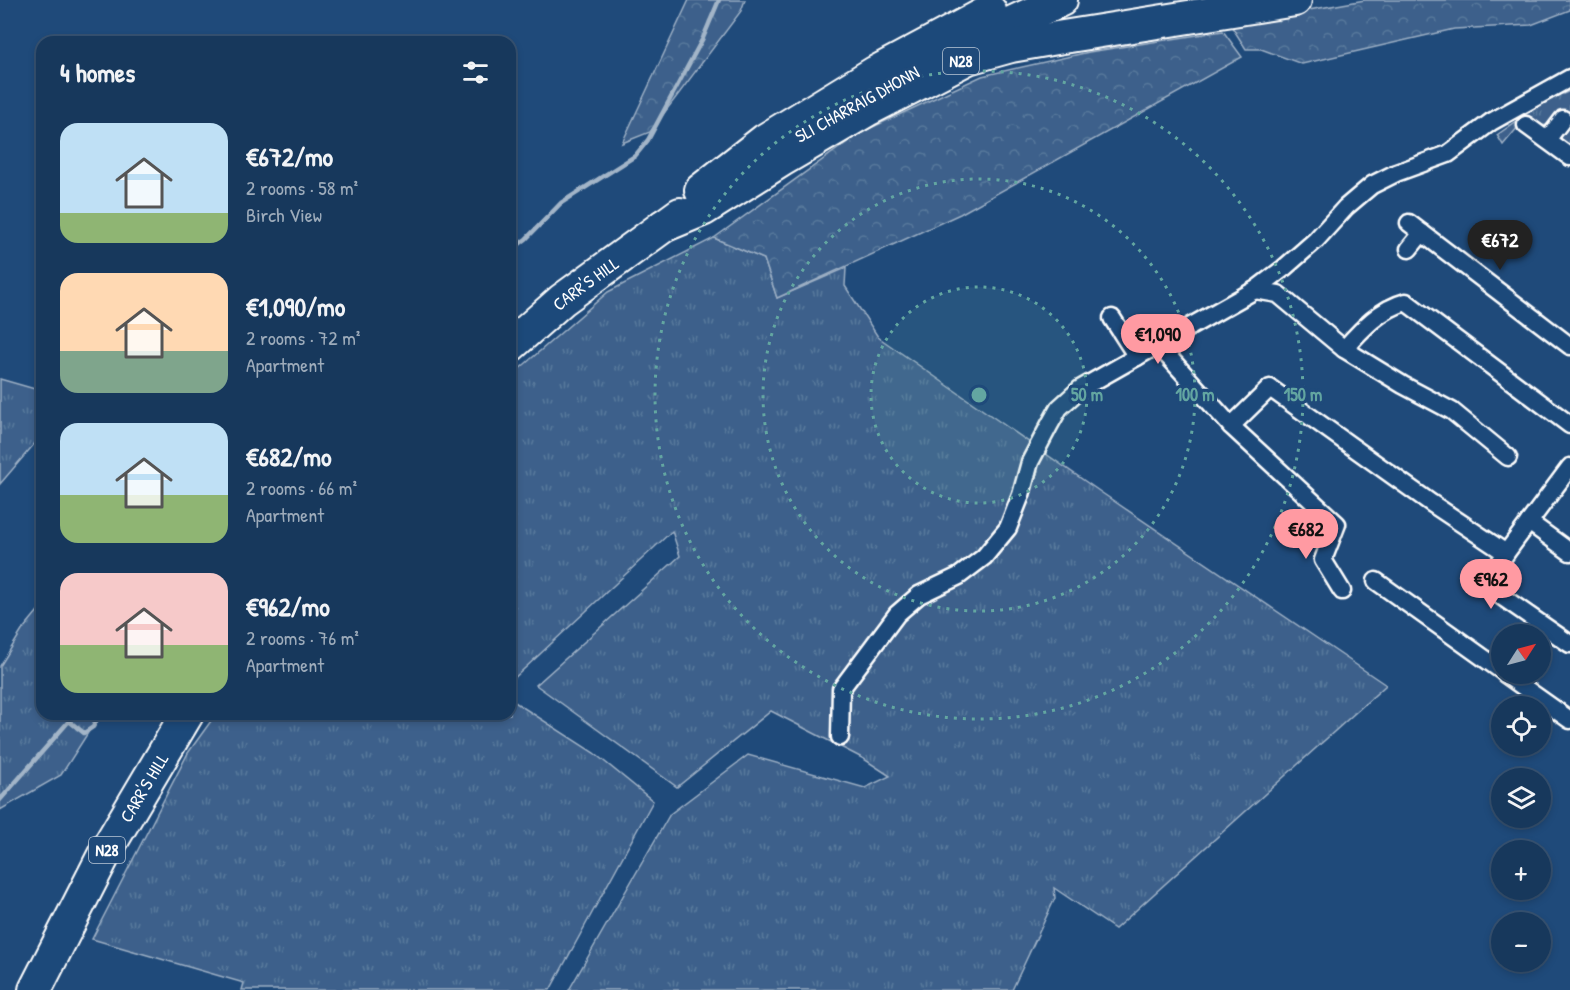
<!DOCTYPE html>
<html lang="en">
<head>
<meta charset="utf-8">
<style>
	:root { --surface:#17385c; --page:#203f62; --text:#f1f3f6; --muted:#9eacbb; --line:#365272; --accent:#ff9aa2 }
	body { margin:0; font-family:"Patrick Hand",sans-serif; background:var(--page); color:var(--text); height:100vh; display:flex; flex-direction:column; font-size:22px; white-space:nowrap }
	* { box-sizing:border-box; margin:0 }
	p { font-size:20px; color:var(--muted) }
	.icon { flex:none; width:33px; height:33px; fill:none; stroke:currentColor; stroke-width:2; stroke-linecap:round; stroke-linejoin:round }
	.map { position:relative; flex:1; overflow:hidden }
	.drawer { position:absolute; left:36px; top:36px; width:480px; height:684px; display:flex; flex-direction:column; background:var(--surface); border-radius:18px; box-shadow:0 3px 9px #0003,0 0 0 2px var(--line) }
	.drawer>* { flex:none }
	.needle { width:39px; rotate:54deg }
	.controls { position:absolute; left:1491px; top:624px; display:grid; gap:12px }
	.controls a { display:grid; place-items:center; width:60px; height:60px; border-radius:50%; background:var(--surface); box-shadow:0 3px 9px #0003,0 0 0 2px var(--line); font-size:30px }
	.price { position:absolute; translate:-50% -51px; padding:0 14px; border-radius:21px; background:var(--accent); color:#111; font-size:20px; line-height:39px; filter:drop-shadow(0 2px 3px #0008) }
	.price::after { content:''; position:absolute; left:50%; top:36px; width:18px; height:14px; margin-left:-9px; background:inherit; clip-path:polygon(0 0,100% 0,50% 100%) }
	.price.selected { background:#222; color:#fff }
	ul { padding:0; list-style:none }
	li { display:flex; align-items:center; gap:18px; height:150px; padding:0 24px }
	li span { display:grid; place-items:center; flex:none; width:168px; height:120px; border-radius:18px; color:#555 }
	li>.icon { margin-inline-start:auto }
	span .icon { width:72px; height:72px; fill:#fffc; stroke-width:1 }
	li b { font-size:26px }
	h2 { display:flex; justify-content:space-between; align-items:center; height:72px; padding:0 24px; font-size:26px }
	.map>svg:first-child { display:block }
</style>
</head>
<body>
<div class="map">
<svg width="1570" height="990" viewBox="0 0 1570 990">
	<defs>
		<pattern id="grass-tufts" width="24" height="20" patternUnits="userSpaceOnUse" patternTransform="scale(1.5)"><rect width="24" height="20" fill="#3c618b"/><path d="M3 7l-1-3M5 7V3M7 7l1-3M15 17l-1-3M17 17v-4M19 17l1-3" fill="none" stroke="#59799c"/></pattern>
		<pattern id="forest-crowns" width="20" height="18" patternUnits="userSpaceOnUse" patternTransform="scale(1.5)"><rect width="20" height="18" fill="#3c618b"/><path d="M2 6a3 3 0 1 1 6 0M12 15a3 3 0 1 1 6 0" fill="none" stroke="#59799c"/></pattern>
	</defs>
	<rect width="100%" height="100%" fill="#1f4a7a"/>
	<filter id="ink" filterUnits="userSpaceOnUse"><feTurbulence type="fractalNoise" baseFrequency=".0167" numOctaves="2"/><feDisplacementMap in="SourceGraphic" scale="12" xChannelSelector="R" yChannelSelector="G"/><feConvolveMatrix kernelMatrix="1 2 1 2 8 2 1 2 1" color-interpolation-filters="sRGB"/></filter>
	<g filter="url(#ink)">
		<g fill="url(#grass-tufts)" stroke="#9eb0c5" stroke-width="1.5">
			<polygon points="1561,90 1563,94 1570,91 1570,150 1561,141 1561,134 1549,125 1518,127 1503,145 1497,135"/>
			<polygon points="714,238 764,259 777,298 846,268 845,286 878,337 1102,493 1386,685 1115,929 1054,888 1055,898 1012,990 569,990 670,814 748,755 865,788 890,776 864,759 771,711 677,787 536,685 680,556 672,531 510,682 510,377 608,292"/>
			<polygon points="0,379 42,391 42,435 0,484"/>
			<polygon points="42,606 42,714 100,714 61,775 0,810 0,666 23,629"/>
			<polygon points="510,699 594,753 653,801 550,990 242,990 244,983 92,939 188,753 216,714 510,714"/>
		</g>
		<g fill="url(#forest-crowns)" stroke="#9eb0c5" stroke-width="1.5">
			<polygon points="689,0 745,0 741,11 650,132 622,143"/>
			<polygon points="1365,0 1570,0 1570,10 1531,25 1454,29 1302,64 1261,49 1246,49 1230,24"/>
			<polygon points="1223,31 1242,57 960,214 777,298 764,259 714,238 860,133 982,76 1089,52"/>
		</g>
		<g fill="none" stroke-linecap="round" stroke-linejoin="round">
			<g stroke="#a3b5c8" stroke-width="4.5">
				<polyline points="510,251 526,239 561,203 635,156 648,140 703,38 719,0"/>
				<polyline points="0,800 69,721 84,733 93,727 100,714"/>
			</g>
			<g stroke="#fff" stroke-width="21">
				<g id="street">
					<polyline points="1526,125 1570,157"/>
					<polyline points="1547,140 1563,119"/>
					<polyline points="1409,223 1570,346"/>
					<polyline points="1409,249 1422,233"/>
					<polyline points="1255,290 1278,294 1344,349 1403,385 1452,411 1508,457"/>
					<polyline points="1112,318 1137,357"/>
					<polyline points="1158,345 1231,426 1337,524 1323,560 1342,591"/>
					<path d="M1344 349C1362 329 1380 309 1406 302L1570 425"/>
					<polyline points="1231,426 1270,388 1431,503 1506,553 1570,467"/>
					<polyline points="1529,522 1570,552"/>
					<polyline points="1506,553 1485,585 1570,644"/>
					<polyline points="1376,581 1502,671"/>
					<polyline points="1505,674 1570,720"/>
					<polyline points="840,737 841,689 897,614 919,595 959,576 984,557 1008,528 1021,495 1030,462 1050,424 1059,408 1080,389 1255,290 1284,268 1316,240 1346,207 1372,185 1396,173 1448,154 1491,122 1570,78"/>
				</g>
			</g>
			<g stroke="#fff" stroke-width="36">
				<g id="highway">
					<polyline points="970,42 1061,0"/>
					<polyline points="701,190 765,140 876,72 990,11"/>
					<polyline points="663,226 704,209 782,160 869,109 968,58 1011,46 1057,38 1295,0"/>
					<path id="s1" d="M510 346 562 300 680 214"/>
					<path id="s2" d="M35 990 107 849 187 714"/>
				</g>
			</g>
			<use href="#street" stroke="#1f4a7a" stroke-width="16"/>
			<use href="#highway" stroke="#1f4a7a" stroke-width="32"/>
		</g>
	</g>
	<circle cx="979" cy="395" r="108" fill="#63a6a1" fill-opacity=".12"/>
	<g fill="none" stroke="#63a6a1" stroke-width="3" stroke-dasharray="3 6">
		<circle cx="979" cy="395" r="108"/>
		<circle cx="979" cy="395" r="216"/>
		<circle cx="979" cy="395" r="324"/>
	</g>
	<g text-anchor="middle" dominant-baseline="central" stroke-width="6" stroke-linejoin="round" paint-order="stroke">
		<g fill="#1f4a7a" stroke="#bcc9d7" stroke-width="1.5">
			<rect x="943" y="48" width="36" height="26" rx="4.5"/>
			<rect x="89" y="837" width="36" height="26" rx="4.5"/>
		</g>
		<g font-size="16" font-weight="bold" fill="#fff">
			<text x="961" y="61">N28</text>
			<text x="107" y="850">N28</text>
		</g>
		<g font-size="18" fill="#fff" stroke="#1f4a7a">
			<text transform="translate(857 104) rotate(-29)">SLI CHARRAIG DHONN</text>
			<text stroke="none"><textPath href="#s1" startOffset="98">CARR'S HILL</textPath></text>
			<text stroke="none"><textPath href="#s2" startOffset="230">CARR'S HILL</textPath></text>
		</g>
	</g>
	<circle cx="979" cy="395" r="9" fill="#63a6a1" stroke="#1f4a7a" stroke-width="3"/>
	<g font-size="18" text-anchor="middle" font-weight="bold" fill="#63a6a1" stroke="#1f4a7a" stroke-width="6" stroke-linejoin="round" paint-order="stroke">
		<text x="1087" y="401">50 m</text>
		<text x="1195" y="401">100 m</text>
		<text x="1303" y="401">150 m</text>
	</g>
</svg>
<div class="controls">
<a><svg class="needle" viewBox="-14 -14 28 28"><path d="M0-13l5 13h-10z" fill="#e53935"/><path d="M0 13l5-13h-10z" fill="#9eacbb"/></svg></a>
<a><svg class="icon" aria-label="locate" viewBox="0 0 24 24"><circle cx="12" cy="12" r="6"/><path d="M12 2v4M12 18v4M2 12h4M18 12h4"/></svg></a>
<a><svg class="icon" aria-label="layers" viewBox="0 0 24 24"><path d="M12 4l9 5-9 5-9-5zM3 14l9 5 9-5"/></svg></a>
<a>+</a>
<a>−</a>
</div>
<b class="price selected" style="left:1500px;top:271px">€672</b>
<b class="price" style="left:1158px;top:365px">€1,090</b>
<b class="price" style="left:1306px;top:560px">€682</b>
<b class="price" style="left:1491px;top:610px">€962</b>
<section class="drawer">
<h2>4 homes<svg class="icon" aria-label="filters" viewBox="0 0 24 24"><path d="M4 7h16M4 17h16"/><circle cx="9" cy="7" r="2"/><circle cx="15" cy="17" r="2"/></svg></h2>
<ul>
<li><span style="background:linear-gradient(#bfe0f5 75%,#8fb573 0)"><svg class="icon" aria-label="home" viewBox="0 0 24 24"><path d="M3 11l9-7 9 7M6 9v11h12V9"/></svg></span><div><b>€672/mo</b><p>2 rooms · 58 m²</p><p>Birch View</p></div></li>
<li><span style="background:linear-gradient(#ffd9b3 65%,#7fa58c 0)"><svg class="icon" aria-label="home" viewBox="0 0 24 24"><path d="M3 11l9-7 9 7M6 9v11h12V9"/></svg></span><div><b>€1,090/mo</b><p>2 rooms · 72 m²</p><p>Apartment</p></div></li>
<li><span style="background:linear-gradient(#bfe0f5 60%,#8fb573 0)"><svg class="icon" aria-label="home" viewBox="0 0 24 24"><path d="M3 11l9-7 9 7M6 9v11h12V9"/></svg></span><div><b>€682/mo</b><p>2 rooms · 66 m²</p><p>Apartment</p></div></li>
<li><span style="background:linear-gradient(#f6c9c9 60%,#8fb573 0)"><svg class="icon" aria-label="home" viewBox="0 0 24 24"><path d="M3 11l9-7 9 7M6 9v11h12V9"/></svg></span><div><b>€962/mo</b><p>2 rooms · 76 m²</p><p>Apartment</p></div></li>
</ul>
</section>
</div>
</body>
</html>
